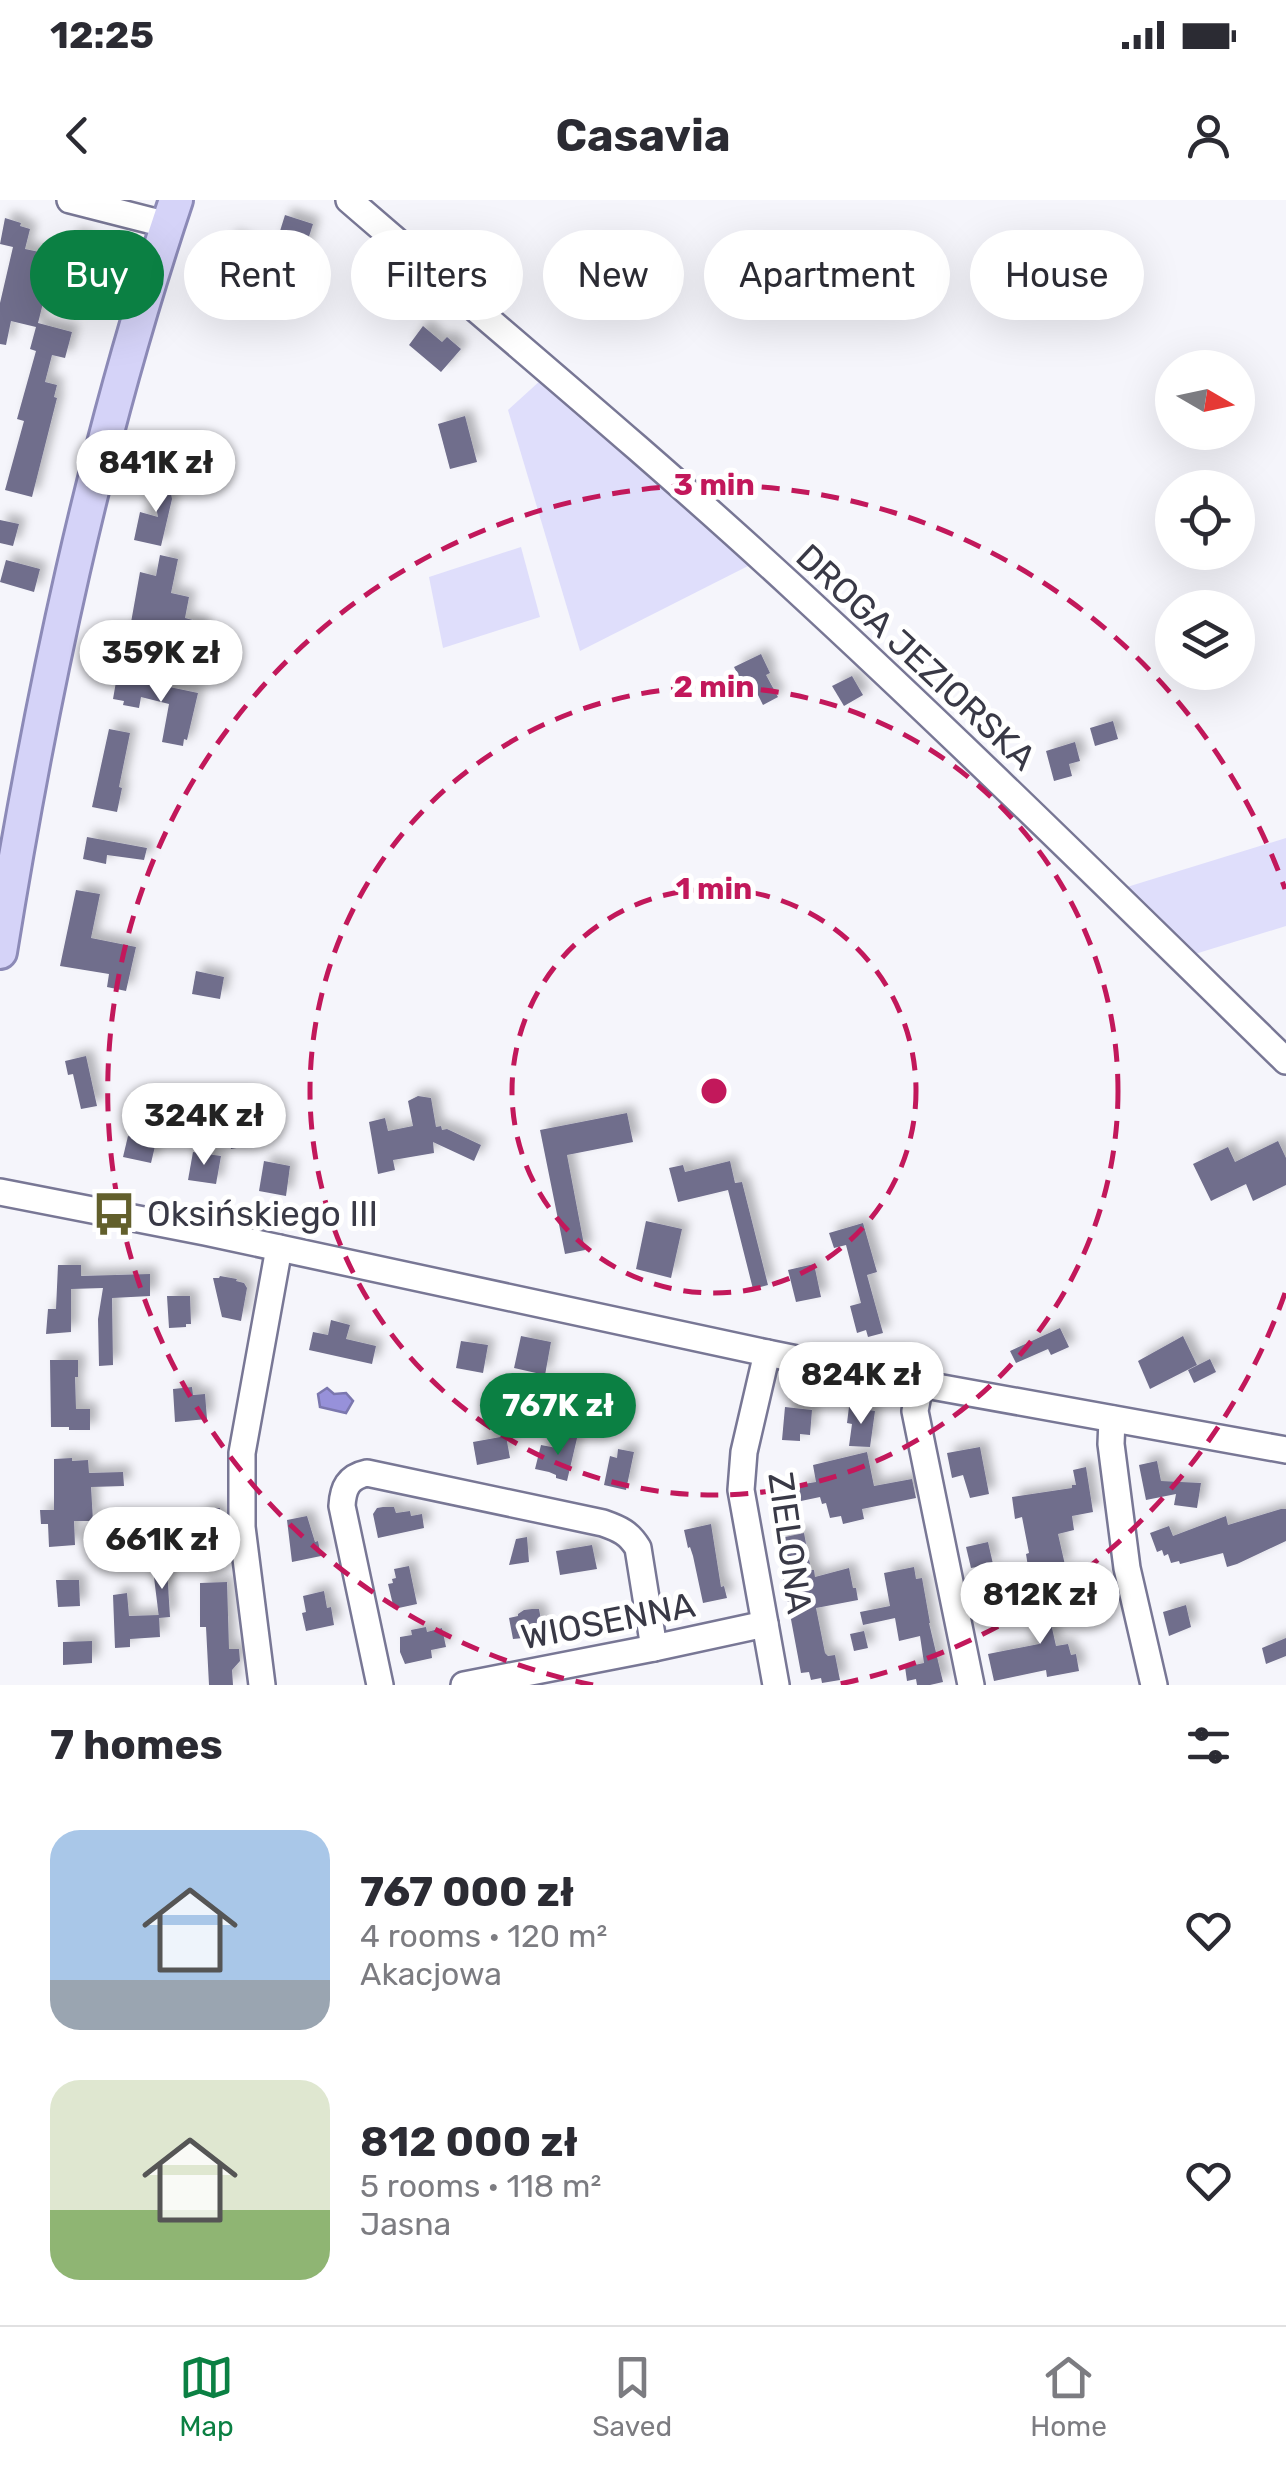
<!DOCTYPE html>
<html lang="en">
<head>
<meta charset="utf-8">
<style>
	:root { --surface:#fff; --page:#f7f7f7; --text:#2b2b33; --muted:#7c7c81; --line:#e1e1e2; --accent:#0b8043 }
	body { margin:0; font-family:Rubik,sans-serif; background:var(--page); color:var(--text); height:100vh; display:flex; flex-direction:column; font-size:38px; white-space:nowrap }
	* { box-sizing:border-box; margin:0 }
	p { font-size:32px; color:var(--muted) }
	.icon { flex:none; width:55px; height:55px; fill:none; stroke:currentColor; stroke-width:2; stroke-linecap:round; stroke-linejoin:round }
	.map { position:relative; height:1485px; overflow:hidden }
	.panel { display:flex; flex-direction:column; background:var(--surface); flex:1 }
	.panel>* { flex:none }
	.top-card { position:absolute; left:30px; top:30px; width:1228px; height:90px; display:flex; gap:20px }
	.needle { width:65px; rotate:99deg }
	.buttons { position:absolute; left:1155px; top:150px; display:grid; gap:20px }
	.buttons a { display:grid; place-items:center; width:100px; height:100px; border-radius:50%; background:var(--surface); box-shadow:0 10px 40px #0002; font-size:50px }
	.price { position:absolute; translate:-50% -85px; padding:0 22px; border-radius:35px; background:#fff; color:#222; font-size:32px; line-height:65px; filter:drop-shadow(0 2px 5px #0008) }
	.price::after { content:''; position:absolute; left:50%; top:60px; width:30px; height:22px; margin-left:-15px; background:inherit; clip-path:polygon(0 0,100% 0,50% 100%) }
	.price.current { background:var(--accent); color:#fff }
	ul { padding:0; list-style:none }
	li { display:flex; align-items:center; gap:30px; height:250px; padding:0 50px }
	li span { display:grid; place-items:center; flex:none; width:280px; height:200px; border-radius:30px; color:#555 }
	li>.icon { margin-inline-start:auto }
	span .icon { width:120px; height:120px; fill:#fffc; stroke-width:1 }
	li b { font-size:42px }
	h2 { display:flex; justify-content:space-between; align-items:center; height:120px; padding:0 50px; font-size:42px }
	.pill { padding:0 35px; border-radius:45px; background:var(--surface); box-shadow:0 10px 40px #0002; font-size:35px; line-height:90px }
	.pill.current { background:var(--accent); color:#fff }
	.status { display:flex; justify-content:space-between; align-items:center; height:70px; padding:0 50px; background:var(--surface); direction:ltr }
	.status svg { height:28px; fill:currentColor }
	header { display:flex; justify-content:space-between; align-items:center; height:130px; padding:0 50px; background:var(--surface); font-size:45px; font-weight:700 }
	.dock { display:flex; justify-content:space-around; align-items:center; height:140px; border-top:2px solid var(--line); background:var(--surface); font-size:28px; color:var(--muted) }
	.dock a { display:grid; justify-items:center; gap:5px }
	.dock .current { color:var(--accent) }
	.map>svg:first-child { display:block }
</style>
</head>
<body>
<div class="status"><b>12:25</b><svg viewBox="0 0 49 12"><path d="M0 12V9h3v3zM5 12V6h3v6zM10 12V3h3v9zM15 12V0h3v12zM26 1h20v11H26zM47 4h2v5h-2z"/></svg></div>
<header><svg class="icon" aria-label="back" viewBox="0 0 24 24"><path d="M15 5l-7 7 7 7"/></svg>Casavia<svg class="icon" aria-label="person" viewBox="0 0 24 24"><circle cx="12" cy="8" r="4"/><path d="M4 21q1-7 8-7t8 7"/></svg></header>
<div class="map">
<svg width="1286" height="1485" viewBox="0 0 1286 1485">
	<defs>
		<filter id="shadow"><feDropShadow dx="7" dy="-7" stdDeviation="5" flood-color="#0004"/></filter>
	</defs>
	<rect width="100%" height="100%" fill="#f5f5fb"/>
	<g fill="#dfdefb">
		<polygon points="541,180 752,364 580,451 508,210"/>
		<polygon points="521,347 540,417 443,448 429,377"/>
		<polygon points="1286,638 1286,726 1195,754 1127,687"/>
	</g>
	<polygon fill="#9791da" stroke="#7b77ae" stroke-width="2.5" points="327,1188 334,1194 346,1193 353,1201 346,1213 320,1207 318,1194"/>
	<g fill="#706e8c" filter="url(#shadow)">
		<polygon points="285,15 313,24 304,52 276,44"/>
		<polygon points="5,18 21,23 20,26 30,29 25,49 54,55 48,83 56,84 53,97 45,95 38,123 72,132 65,158 52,155 45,182 57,185 54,197 57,198 32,297 5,290 24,221 17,219 36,151 30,149 36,127 11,121 6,145 0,144 0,103 13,47 0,44"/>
		<polygon points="72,35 88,39 87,43 96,45 91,68 66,60"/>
		<polygon points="231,37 254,47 248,67 280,76 276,91 254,96 216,86"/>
		<polygon points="423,126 442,142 447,137 461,149 441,172 409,145"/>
		<polygon points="465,216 477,262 450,269 438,224"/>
		<polygon points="168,278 172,299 161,346 134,340 140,312 158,317 151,281"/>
		<polygon points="0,320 19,324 13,346 0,343"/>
		<polygon points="160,355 178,359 171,393 189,397 185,418 204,423 200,445 182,442 180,456 124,442 127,428 130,428 140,372 156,376"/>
		<polygon points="6,360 40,369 34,392 0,382"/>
		<polygon points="761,454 770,473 766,475 778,497 763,505 756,491 743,485 734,467"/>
		<polygon points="117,476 198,493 187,540 184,539 183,546 162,542 169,504 141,497 139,508 123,505 124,501 113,499"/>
		<polygon points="852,476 863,495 844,506 832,486"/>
		<polygon points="1113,521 1118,539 1095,546 1090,528"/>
		<polygon points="109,529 130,533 119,587 122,588 117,612 92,607"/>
		<polygon points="1075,542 1080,561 1069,564 1072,576 1054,581 1046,551"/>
		<polygon points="87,637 147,648 144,660 107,655 106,664 83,659"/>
		<polygon points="76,690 100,694 91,738 136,747 126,791 107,787 109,774 60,766"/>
		<polygon points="196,771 224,777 220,799 192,794"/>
		<polygon points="86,856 97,906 81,909 73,874 68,875 65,861"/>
		<polygon points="418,896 431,898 436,927 441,926 442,930 447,929 481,945 474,961 433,942 434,953 393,960 395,970 378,974 369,922 385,918 388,931 413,926 408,901"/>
		<polygon points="627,913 633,942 567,955 585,1050 565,1054 540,930"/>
		<polygon points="254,926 258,944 231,949 228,930"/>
		<polygon points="128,936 156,942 151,963 123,957"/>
		<polygon points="1278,941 1286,958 1286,985 1253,1001 1246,984 1211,1001 1193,964 1228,947 1235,962"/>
		<polygon points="193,952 221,956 216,984 188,980"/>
		<polygon points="264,961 290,966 286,996 259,991"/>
		<polygon points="730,961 735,983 742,982 768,1085 753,1089 728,990 678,1002 669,968 683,965 685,972"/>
		<polygon points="646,1021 682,1029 671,1078 636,1069"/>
		<polygon points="863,1023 877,1072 867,1075 883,1133 868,1137 866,1130 857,1133 850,1106 861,1103 846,1045 834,1048 829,1033"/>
		<polygon points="814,1064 821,1097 796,1102 788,1070"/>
		<polygon points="58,1065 81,1065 81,1076 150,1074 150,1096 112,1098 113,1165 99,1166 98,1119 103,1088 71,1089 71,1132 46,1134 48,1109 56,1109"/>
		<polygon points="220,1076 237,1079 236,1081 244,1083 247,1088 241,1121 222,1117 213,1078 219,1078"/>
		<polygon points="167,1096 190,1096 191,1124 186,1124 186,1127 169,1128"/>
		<polygon points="331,1120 350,1125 346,1139 376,1146 372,1164 309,1150 313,1132 328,1135"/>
		<polygon points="1060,1128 1069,1147 1051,1155 1048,1149 1016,1163 1010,1151"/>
		<polygon points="521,1136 551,1142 545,1175 514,1168"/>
		<polygon points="1183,1136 1197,1165 1150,1189 1138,1161"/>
		<polygon points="461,1141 488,1145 483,1173 456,1168"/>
		<polygon points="1210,1159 1216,1172 1194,1183 1188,1170"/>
		<polygon points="50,1160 78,1160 78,1177 75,1177 76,1209 90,1209 90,1230 69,1230 69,1227 51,1227"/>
		<polygon points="508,1186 512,1207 492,1210 489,1190"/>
		<polygon points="192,1187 193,1195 205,1194 207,1219 175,1222 173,1189"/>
		<polygon points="541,1193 558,1196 556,1208 538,1209"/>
		<polygon points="785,1207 812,1210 810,1235 800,1234 800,1241 782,1240"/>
		<polygon points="849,1207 875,1211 870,1247 849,1246 852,1224 847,1223"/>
		<polygon points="566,1231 578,1234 567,1281 556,1278 556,1275 549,1272 535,1269 541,1245 562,1249"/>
		<polygon points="506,1236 510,1258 477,1265 473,1242"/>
		<polygon points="980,1247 989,1294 970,1298 963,1275 952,1278 947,1253"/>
		<polygon points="618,1249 634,1252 626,1290 604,1285 610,1256 617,1258"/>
		<polygon points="867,1252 874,1286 912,1279 916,1298 862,1309 864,1319 843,1324 841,1316 830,1318 826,1303 822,1304 820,1297 801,1301 798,1285 816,1282 813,1265"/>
		<polygon points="72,1258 72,1261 88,1260 89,1273 123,1272 124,1286 91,1287 93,1321 74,1321 75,1345 49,1347 48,1324 41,1324 40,1310 54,1310 54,1259"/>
		<polygon points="1157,1261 1161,1281 1201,1283 1197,1308 1174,1305 1176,1294 1146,1300 1139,1265"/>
		<polygon points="1086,1267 1093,1312 1072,1316 1074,1330 1058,1334 1065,1365 1029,1373 1026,1354 1029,1353 1022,1317 1015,1319 1012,1297 1072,1288 1072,1285 1076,1285 1073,1270"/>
		<polygon points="383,1307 394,1307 396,1313 410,1311 411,1316 422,1314 424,1328 378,1338 373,1314 377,1308"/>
		<polygon points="204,1308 220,1308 220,1327 216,1327 216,1337 212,1337 213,1357 194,1357 194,1337 197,1337 198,1315 204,1314"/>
		<polygon points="1281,1309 1286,1309 1286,1341 1237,1364 1227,1367 1223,1353 1180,1364 1179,1361 1171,1363 1168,1354 1164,1356 1162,1350 1157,1352 1150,1333 1169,1326 1173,1336 1226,1316 1228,1325"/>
		<polygon points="307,1316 315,1342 318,1341 321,1356 292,1362 287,1320"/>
		<polygon points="711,1324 721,1387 724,1386 727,1398 703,1403 693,1356 690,1347 688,1348 684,1330"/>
		<polygon points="804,1333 811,1370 814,1370 815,1377 849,1368 853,1388 856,1388 858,1400 816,1408 825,1453 828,1456 835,1455 840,1480 822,1483 821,1478 811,1480 809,1472 801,1473 776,1339"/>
		<polygon points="120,1334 122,1355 106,1356 105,1335"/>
		<polygon points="527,1337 529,1362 509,1365 516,1339"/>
		<polygon points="988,1342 993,1364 971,1368 966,1347"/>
		<polygon points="592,1345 597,1369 560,1375 556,1351"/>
		<polygon points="409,1366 417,1404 394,1409 388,1384 393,1383 392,1379 396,1378 394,1369"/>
		<polygon points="914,1367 916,1379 922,1378 930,1423 929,1423 943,1482 930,1485 917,1485 916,1479 907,1481 905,1467 924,1463 920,1436 899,1441 895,1418 863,1425 860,1412 890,1406 884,1373"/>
		<polygon points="167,1368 170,1417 159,1418 153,1369"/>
		<polygon points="56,1380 79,1380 80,1406 58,1407"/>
		<polygon points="227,1382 229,1449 239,1449 240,1461 232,1470 233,1485 209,1485 206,1427 200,1427 200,1383"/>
		<polygon points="324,1391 327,1408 331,1407 334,1425 306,1431 302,1413 306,1412 303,1396"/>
		<polygon points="127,1393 129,1416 159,1415 160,1437 130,1439 130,1447 115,1448 113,1395"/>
		<polygon points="1088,1398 1090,1411 1050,1419 1056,1446 1068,1444 1071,1455 1076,1454 1079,1471 1047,1477 1046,1470 994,1481 988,1454 1039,1444 1031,1405 1046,1402 1047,1407"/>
		<polygon points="1003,1399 1007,1422 987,1426 982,1404"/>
		<polygon points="1186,1405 1191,1427 1169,1436 1163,1412"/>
		<polygon points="532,1409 539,1409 544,1436 513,1439 509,1418 518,1416 518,1414 524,1410"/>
		<polygon points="426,1427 427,1432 442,1428 446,1447 431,1450 432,1458 405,1464 400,1452 400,1437 412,1435 411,1430"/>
		<polygon points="864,1431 868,1448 854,1451 850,1434"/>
		<polygon points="1286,1438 1286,1456 1266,1464 1262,1448"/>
		<polygon points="92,1441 92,1463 63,1465 63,1442"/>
	</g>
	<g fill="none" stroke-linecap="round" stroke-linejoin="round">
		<g stroke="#787795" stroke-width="30">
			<g id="minor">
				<polyline points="70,0 168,25"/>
				<path d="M349 0C498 129 650 255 794 388 961 542 1123 702 1286 861"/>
				<polyline points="0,992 205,1032 767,1153 920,1184 1286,1250"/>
				<polyline points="767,1153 744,1252 741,1290 776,1485"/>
				<polyline points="920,1184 915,1211 971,1485"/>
				<polyline points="1112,1219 1111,1244 1127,1368 1154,1485"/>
				<polyline points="262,1485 242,1327 242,1253 279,1048"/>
				<path d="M380 1485 342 1306C343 1288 348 1277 367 1273L603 1323C620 1329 629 1333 638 1348L654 1448"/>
				<polyline points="464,1485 654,1448 765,1424"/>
			</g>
		</g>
		<g stroke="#8c8ab7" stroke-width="38">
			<path id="major" d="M0 752C41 498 94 244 176 0"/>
		</g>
		<use href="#minor" stroke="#fff" stroke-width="25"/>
		<use href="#major" stroke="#d5d3f8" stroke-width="32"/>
	</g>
	<g fill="none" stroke="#c2185b" stroke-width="5" stroke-dasharray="18 12">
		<circle cx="714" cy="891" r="202"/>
		<circle cx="714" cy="891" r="404"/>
		<path d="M1285 1093A606 606 0 0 1 835 1485M593 1485A606 606 0 1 1 1285 689"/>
	</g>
	<defs>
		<g id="bus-bare" transform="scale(3.45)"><path d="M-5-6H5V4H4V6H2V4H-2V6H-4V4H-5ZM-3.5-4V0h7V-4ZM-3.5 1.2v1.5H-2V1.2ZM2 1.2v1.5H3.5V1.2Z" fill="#625f2c" stroke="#fff" stroke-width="2.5" paint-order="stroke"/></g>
	</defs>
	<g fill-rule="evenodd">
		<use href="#bus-bare" x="114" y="1014"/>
	</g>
	<g text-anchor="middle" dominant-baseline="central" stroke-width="10" stroke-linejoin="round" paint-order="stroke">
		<g font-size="35" fill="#393946" stroke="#fff">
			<text transform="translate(916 457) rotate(43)">DROGA JEZIORSKA</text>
			<text transform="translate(790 1343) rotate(82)">ZIELONA</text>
			<text transform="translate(608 1421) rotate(-11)">WIOSENNA</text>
		</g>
		<g font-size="35" fill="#393946" stroke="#fff" text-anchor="start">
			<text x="147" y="1014">Oksińskiego III</text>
		</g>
	</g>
	<circle cx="714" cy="891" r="15" fill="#c2185b" stroke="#fff" stroke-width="5"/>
	<g font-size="30" text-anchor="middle" font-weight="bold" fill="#c2185b" stroke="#fff" stroke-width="10" stroke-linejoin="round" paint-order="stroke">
		<text x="714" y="295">3 min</text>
		<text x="714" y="497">2 min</text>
		<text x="714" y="699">1 min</text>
	</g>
</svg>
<div class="buttons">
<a><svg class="needle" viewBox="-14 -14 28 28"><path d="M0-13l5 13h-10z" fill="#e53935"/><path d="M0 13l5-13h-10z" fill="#7c7c81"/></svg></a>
<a><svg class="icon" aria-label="locate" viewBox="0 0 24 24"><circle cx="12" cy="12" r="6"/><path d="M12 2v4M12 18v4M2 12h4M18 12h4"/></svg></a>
<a><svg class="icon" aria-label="layers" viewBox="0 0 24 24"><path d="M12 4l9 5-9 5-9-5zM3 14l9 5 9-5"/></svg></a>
</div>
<b class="price" style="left:156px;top:315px">841K zł</b>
<b class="price" style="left:161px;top:505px">359K zł</b>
<b class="price" style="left:204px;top:968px">324K zł</b>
<b class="price" style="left:861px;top:1227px">824K zł</b>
<b class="price current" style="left:558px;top:1258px">767K zł</b>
<b class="price" style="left:162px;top:1392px">661K zł</b>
<b class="price" style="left:1040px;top:1447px">812K zł</b>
<div class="top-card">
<a class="pill current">Buy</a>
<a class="pill">Rent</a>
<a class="pill">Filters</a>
<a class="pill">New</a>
<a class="pill">Apartment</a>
<a class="pill">House</a>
</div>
</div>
<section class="panel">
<h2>7 homes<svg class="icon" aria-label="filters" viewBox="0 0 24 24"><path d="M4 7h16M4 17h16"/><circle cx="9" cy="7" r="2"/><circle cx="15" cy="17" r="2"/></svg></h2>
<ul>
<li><span style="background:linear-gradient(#a9c7e8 75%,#9aa5b1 0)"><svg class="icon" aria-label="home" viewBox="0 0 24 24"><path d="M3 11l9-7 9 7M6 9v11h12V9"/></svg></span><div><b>767 000 zł</b><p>4 rooms · 120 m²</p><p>Akacjowa</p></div><svg class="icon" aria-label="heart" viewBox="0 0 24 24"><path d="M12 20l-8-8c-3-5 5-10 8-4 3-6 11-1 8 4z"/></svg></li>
<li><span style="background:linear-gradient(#dfe7d0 65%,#8fb573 0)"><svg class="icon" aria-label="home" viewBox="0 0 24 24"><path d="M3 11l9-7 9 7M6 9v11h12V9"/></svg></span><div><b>812 000 zł</b><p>5 rooms · 118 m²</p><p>Jasna</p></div><svg class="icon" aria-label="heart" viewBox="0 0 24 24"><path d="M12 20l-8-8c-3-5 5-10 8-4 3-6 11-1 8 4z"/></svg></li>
</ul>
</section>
<nav class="dock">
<a class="current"><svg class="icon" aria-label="map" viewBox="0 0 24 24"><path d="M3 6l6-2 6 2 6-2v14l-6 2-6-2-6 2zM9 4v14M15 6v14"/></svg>Map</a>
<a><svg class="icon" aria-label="saved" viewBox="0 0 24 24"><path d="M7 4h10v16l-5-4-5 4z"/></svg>Saved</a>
<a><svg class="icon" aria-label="home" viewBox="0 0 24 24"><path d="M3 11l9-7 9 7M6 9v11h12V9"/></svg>Home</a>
</nav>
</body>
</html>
